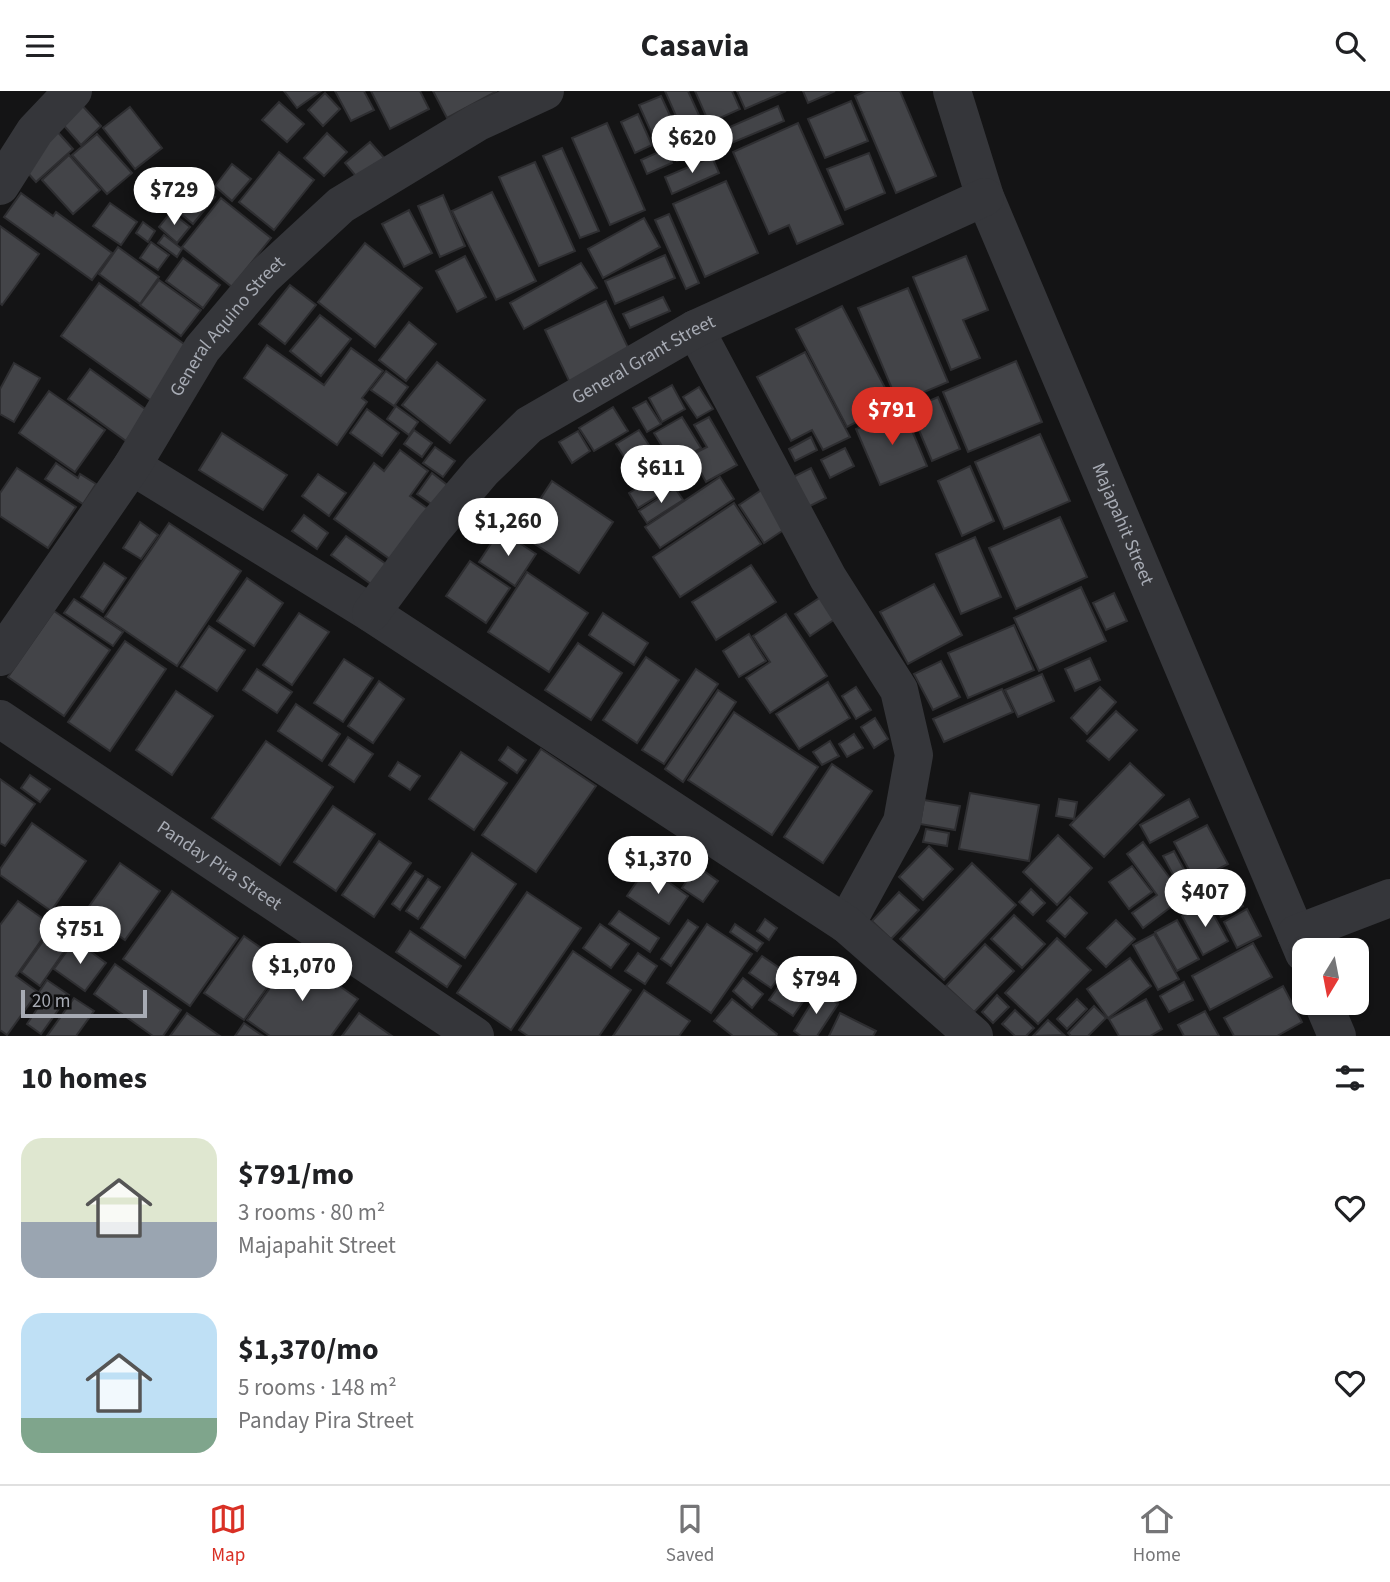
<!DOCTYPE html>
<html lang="en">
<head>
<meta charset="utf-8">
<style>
	:root { --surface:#fff; --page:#f6f6f6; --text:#202124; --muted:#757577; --line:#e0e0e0; --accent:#d93025 }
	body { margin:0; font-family:"Source Sans 3",sans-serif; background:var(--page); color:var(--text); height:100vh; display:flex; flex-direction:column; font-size:26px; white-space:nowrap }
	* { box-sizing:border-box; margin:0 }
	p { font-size:23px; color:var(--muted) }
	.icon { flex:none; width:38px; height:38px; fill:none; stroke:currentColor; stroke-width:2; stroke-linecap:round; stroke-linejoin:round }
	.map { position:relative; height:945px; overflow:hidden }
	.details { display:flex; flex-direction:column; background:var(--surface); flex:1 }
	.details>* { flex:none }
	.needle { width:46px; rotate:190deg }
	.controls { position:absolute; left:1292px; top:847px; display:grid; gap:14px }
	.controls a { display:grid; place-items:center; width:77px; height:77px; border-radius:14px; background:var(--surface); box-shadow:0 2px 5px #0004; font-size:35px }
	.scale { position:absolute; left:21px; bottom:18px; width:126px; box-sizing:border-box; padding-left:7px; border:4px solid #a7abb4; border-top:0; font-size:19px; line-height:24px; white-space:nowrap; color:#a7abb4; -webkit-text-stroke:5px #0f0f10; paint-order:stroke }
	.price { position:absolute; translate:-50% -60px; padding:0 16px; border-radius:24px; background:#fff; color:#222; font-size:23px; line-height:46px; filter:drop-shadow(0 2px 4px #0008) }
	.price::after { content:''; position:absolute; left:50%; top:42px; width:21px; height:16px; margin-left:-10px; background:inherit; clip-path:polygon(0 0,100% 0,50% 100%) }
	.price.current { background:var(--accent); color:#fff }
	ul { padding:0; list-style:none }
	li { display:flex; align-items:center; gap:21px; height:175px; padding:0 21px }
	li span { display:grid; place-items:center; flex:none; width:196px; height:140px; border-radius:21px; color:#555 }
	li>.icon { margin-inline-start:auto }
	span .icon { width:84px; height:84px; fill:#fffc; stroke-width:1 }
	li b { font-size:30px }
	h2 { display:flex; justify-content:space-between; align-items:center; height:84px; padding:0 21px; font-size:30px }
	header { display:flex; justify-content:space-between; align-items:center; height:91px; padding:0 21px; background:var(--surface); font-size:32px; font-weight:700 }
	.dock { display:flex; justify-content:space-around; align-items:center; height:98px; border-top:2px solid var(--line); background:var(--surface); font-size:19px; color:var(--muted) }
	.dock a { display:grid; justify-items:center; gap:4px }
	.dock .current { color:var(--accent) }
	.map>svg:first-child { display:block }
</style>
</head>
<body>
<header><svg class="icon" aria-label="menu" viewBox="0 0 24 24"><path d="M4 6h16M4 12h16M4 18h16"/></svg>Casavia<svg class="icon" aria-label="search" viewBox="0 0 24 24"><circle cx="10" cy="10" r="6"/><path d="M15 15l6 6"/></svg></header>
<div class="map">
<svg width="1390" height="945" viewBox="0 0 1390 945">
	<rect width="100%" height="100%" fill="#141415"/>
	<g fill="#434448" stroke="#2e2e31" stroke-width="2">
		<polygon points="284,0 321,0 297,17"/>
		<polygon points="335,0 364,0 374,19 351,30"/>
		<polygon points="371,0 420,0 429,18 390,38"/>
		<polygon points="433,0 497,0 447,27"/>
		<polygon points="665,0 688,0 703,33 683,41"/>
		<polygon points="695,0 732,0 740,18 709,32"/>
		<polygon points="737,0 786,0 745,18"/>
		<polygon points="803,0 835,0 808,12"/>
		<polygon points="866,0 900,0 936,85 896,102 855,5"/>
		<polygon points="325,2 340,18 323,35 308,19"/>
		<polygon points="661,5 678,42 656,52 639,14"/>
		<polygon points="851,10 868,50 825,67 808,28"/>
		<polygon points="79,11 101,35 81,54 59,29"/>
		<polygon points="279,11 304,33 287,51 262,29"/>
		<polygon points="778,15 784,30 722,56 716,42"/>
		<polygon points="130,16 162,57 135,78 103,37"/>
		<polygon points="638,23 652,54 635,62 621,31"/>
		<polygon points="607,32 645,119 610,134 572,47"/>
		<polygon points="798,32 843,133 797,153 789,134 769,143 733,61"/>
		<polygon points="55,38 73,58 36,91 18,71"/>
		<polygon points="327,42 347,61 324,85 304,67"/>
		<polygon points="97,43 132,82 107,103 72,64"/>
		<polygon points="702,43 708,57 677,70 671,56"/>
		<polygon points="370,51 386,69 360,90 345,72"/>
		<polygon points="562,57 599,140 580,147 543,65"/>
		<polygon points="665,58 672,72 647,83 641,69"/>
		<polygon points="279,61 314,89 274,139 239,111"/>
		<polygon points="869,62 885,102 845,119 827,78"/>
		<polygon points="69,64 100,99 73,123 42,89"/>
		<polygon points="712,66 719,82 672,103 665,86"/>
		<polygon points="535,71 575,160 539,175 499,86"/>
		<polygon points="232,73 251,88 232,110 215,95"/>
		<polygon points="186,78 202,90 179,118 164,105"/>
		<polygon points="726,90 758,162 705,186 673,113"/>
		<polygon points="202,95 215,106 193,133 180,122"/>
		<polygon points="492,101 536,190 496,209 452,120"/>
		<polygon points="21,102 53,125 56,121 112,162 92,189 4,126"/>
		<polygon points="443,104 465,155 440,166 418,115"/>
		<polygon points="221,107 271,147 232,196 182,156"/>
		<polygon points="110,112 137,131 121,154 93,135"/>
		<polygon points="409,119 432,162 404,176 382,133"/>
		<polygon points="171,121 190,136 177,152 159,136"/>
		<polygon points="669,123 699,192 686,198 655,129"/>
		<polygon points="644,127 660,156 603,187 588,158"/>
		<polygon points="143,131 155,140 148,151 136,142"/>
		<polygon points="0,135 39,163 2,214 0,212"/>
		<polygon points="164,144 182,158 177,166 158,152"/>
		<polygon points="151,151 169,164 158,179 140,167"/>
		<polygon points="365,152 422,197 375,256 318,211"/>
		<polygon points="118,156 159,186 140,213 99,183"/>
		<polygon points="665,164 675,187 615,213 605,190"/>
		<polygon points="465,165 486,206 457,221 436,180"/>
		<polygon points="966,165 988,219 963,229 980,267 951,279 913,186"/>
		<polygon points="183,167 220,194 203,217 166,190"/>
		<polygon points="581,172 597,197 524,238 510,212"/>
		<polygon points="159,189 201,219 181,245 140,214"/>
		<polygon points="99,192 191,258 153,311 61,245"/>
		<polygon points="290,194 316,214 285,253 259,233"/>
		<polygon points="908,197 948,291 898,312 858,217"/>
		<polygon points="663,206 670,220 630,237 623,223"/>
		<polygon points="606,210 632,265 571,294 545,239"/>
		<polygon points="842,215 893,312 847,336 796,238"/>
		<polygon points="320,224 351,248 321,285 290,260"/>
		<polygon points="409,231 436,253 406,290 379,269"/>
		<polygon points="267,254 324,294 351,257 383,280 362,307 367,311 337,354 244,287"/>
		<polygon points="805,261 850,346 823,359 812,339 791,350 757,286"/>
		<polygon points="1016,270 1042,331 968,361 943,301"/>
		<polygon points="437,271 485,309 450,352 402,314"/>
		<polygon points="14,272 40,287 14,331 0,323 0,298"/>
		<polygon points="90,278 148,320 126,350 68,308"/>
		<polygon points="386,280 408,296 394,315 371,299"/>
		<polygon points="672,294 685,318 662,331 649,307"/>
		<polygon points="699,296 713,318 697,327 683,306"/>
		<polygon points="49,300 105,339 75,381 19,342"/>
		<polygon points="938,306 960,358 932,370 910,318"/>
		<polygon points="646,310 661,333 647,341 633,317"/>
		<polygon points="396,315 418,331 409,344 387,328"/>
		<polygon points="613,316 628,340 594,360 579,337"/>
		<polygon points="367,318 399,342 382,365 350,342"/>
		<polygon points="903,318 927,375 880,394 856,338"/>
		<polygon points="682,326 701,357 673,373 654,342"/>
		<polygon points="709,326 737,374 706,391 691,364 707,356 694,334"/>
		<polygon points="414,339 432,352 422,366 404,353"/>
		<polygon points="639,339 659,369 635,383 616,353"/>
		<polygon points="578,340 590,360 572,372 559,351"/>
		<polygon points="222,342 287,384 263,419 199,379"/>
		<polygon points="1040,343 1070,410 1004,438 975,371"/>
		<polygon points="811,346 817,359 795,370 789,358"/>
		<polygon points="435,356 455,370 443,386 423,372"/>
		<polygon points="845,357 854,375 830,387 821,369"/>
		<polygon points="400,359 428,380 410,405 431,420 394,471 334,428 374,372 384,380"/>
		<polygon points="56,372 78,387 80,383 96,393 83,413 45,388"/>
		<polygon points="970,375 994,430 962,445 938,390"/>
		<polygon points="17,377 76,416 48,457 0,425 0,402"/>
		<polygon points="811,377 826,407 804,418 789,388"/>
		<polygon points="432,382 451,397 437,417 417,403"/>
		<polygon points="318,383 346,402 329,425 302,405"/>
		<polygon points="655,386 664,401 638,417 629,402"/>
		<polygon points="720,386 734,408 660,457 645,436"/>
		<polygon points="552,390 613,431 579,482 518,442"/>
		<polygon points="675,397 683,409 647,432 639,420"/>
		<polygon points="763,398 788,436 764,452 739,414"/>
		<polygon points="734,412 761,453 680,506 653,466"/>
		<polygon points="304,424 328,442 317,458 292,440"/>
		<polygon points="1060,426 1087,486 1016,518 989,457"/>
		<polygon points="140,431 158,444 141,468 123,457"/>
		<polygon points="169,432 241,480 177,575 105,526"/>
		<polygon points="500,439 536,463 515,495 479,471"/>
		<polygon points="346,445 386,473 371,493 331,464"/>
		<polygon points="975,446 1001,506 961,523 936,463"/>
		<polygon points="470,470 510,497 486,532 446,505"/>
		<polygon points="104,472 126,487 103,521 81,506"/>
		<polygon points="751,474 776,511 716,549 692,511"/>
		<polygon points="527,481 588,522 549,581 488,541"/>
		<polygon points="247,487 283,512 254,555 217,530"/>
		<polygon points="934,493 962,544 908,573 880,521"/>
		<polygon points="1081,496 1106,550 1039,580 1014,527"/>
		<polygon points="1114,502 1127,530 1106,539 1093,512"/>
		<polygon points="824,504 838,526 810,545 795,523"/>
		<polygon points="74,508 123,541 113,555 64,522"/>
		<polygon points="54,520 110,559 64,625 8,586"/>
		<polygon points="299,522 329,541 292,594 263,574"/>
		<polygon points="603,522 648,552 634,574 589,544"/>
		<polygon points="786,523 827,585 770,622 746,587 770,571 753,545"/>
		<polygon points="1014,534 1034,579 968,607 948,562"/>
		<polygon points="209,535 245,559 217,600 181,576"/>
		<polygon points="749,543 766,570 739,586 723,560"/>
		<polygon points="125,550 166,578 110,660 68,631"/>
		<polygon points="578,552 622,582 591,629 545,599"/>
		<polygon points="646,566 679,589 637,652 603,629"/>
		<polygon points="1090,567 1100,589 1075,600 1065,578"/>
		<polygon points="344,568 373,587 343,631 314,612"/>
		<polygon points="941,570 960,606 933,619 914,583"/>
		<polygon points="257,578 292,601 277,622 243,599"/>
		<polygon points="696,578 718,593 664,673 642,659"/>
		<polygon points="1042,583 1054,610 1018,626 1005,599"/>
		<polygon points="379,590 404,608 373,652 348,635"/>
		<polygon points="828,591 850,627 799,658 776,623"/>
		<polygon points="856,596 871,619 856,628 842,605"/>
		<polygon points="1100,596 1116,611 1087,643 1071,627"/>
		<polygon points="1002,598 1013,621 944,651 933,628"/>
		<polygon points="718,599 736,611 683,691 665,678"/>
		<polygon points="176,600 213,625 172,684 136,659"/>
		<polygon points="296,613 340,643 322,670 278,640"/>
		<polygon points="1116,620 1137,639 1109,669 1087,650"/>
		<polygon points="734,621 818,676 772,744 688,689"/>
		<polygon points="875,627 888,648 874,657 861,636"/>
		<polygon points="854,643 863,657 847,666 839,653"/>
		<polygon points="348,646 373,663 354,691 329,674"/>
		<polygon points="266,650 333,696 280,774 212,727"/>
		<polygon points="830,650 839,665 822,674 813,661"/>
		<polygon points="508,656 526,669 517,682 499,669"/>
		<polygon points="541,658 596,695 536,781 482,744"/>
		<polygon points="461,661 507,692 474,739 429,708"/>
		<polygon points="398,671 420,685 410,699 389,685"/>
		<polygon points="1130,672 1164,704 1104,766 1070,734"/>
		<polygon points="832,673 872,700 823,772 784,746"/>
		<polygon points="30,684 50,698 40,711 21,697"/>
		<polygon points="0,688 35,713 5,755 0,752"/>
		<polygon points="970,702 1039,714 1029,770 959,758"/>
		<polygon points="1059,708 1077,711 1074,728 1056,725"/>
		<polygon points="1189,708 1198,726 1150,752 1140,734"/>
		<polygon points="924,709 960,715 955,739 920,733"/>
		<polygon points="333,715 375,743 336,800 294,771"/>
		<polygon points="32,732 86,770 51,820 0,784 0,778"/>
		<polygon points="1207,734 1228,773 1195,790 1174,751"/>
		<polygon points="926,738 949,742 947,755 923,751"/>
		<polygon points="1058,744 1092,777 1057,814 1023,781"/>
		<polygon points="379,750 411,772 374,826 342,804"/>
		<polygon points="1143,751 1184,806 1143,837 1132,822 1157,804 1127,763"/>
		<polygon points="929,755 953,778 923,809 899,786"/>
		<polygon points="1174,760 1198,804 1187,809 1163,765"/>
		<polygon points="472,762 516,793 465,867 421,837"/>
		<polygon points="120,772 160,800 125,849 85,821"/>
		<polygon points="972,772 1016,814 944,889 900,848"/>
		<polygon points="697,775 718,790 703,811 682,797"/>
		<polygon points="1132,775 1152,801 1129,818 1109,791"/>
		<polygon points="647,776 688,805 669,833 627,805"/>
		<polygon points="415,780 423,785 400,819 392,813"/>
		<polygon points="1219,782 1228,796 1204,809 1196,794"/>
		<polygon points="428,788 440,796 418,828 406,820"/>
		<polygon points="1031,798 1045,812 1033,824 1019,811"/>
		<polygon points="1234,799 1243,815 1221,826 1213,811"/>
		<polygon points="172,800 238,847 190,915 123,868"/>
		<polygon points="527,801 581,837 511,939 457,902"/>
		<polygon points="899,801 919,819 891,848 872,830"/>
		<polygon points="1070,806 1087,822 1065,846 1047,830"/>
		<polygon points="18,810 52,834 16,885 38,901 7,944 0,939 0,834"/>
		<polygon points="1207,812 1228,850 1203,864 1182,825"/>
		<polygon points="1247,818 1261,845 1237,857 1224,831"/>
		<polygon points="619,820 659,847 650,861 609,833"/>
		<polygon points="1014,824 1045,853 1022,877 991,848"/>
		<polygon points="765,828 777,837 769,849 757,840"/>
		<polygon points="688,829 698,836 671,875 661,868"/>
		<polygon points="1116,829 1135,848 1106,876 1087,857"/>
		<polygon points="1177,829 1199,868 1177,880 1155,841"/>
		<polygon points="600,833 629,853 611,877 583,857"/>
		<polygon points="707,833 752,863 711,922 667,892"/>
		<polygon points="735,833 763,852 757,860 730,841"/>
		<polygon points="53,836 72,849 40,895 21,881"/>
		<polygon points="410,840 461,875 447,896 396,861"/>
		<polygon points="1154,843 1179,888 1158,899 1133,854"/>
		<polygon points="244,845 284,873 244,929 204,902"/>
		<polygon points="1057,847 1091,879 1038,933 1005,902"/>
		<polygon points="75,849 106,872 85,900 54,878"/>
		<polygon points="1253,852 1272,886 1210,919 1192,885"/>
		<polygon points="985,853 1014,880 974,921 946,895"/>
		<polygon points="573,860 631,899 599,945 528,945 519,939"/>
		<polygon points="638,862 657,875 645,893 625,880"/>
		<polygon points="294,863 358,908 331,945 270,945 247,929"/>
		<polygon points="762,865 784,880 771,897 749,882"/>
		<polygon points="1130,867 1151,895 1108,927 1087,898"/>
		<polygon points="115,873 181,919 163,945 153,945 94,903"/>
		<polygon points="743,887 763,903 752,917 733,900"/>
		<polygon points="784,888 807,905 793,925 769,909"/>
		<polygon points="47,889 69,904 41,943 27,933 41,912 35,907"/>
		<polygon points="1184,891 1193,909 1169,921 1160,905"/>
		<polygon points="1283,895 1302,931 1277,945 1234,945 1224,927"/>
		<polygon points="644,899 690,930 679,945 613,945"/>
		<polygon points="819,900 838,913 817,945 801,945 794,940"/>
		<polygon points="997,904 1009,916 993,932 982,921"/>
		<polygon points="74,907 94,920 76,945 47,945"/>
		<polygon points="732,908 777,943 776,945 733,945 714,930"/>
		<polygon points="1077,908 1087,918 1067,938 1057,928"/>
		<polygon points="1146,908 1162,938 1150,945 1119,945 1109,928"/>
		<polygon points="1094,915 1106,927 1088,945 1071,945 1068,942"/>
		<polygon points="1015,919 1034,937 1026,945 1015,945 1002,933"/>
		<polygon points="1205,920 1219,945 1184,945 1178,934"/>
		<polygon points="187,922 220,945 170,945"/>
		<polygon points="359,922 392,945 342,945"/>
		<polygon points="840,922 876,940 873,945 829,945"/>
		<polygon points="1048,929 1064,944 1033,945"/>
		<polygon points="244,932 263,945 235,945"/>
	</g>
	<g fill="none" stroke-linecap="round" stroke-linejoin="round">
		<g stroke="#35363a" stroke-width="38">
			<path id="s1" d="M952 0 985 106 1304 862"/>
			<polyline points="0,95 35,40 73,0"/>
			<polyline points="695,238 828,487 899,599 914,664 902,731 846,833"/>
			<polyline points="132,375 371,522 846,833 974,945"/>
			<path id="s2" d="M371 522 434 437 482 380 529 334 695 238 985 106"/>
			<path id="s3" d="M0 566 132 375 202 258 263 186 341 114 478 31 545 0"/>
			<path id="s4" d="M0 628 475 945"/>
			<polyline points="1296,843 1390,807"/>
			<polyline points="1323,912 1337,945"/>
		</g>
	</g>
	<g text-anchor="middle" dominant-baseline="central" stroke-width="6" stroke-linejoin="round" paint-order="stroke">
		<g font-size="19" fill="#a7abb4" stroke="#0f0f10">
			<text stroke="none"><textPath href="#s3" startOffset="402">General Aquino Street</textPath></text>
			<text stroke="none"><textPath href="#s2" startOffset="378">General Grant Street</textPath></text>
			<text stroke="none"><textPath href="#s1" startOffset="466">Majapahit Street</textPath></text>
			<text stroke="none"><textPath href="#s4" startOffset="264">Panday Pira Street</textPath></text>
		</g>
	</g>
</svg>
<div class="controls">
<a><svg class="needle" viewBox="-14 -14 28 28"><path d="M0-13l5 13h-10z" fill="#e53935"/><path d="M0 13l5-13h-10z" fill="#757577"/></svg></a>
</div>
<div class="scale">20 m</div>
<b class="price" style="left:692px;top:84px">$620</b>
<b class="price" style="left:174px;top:136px">$729</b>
<b class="price current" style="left:892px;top:356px">$791</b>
<b class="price" style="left:661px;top:414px">$611</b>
<b class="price" style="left:508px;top:467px">$1,260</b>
<b class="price" style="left:658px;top:805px">$1,370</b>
<b class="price" style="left:1205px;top:838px">$407</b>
<b class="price" style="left:80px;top:875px">$751</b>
<b class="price" style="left:302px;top:912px">$1,070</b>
<b class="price" style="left:816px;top:925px">$794</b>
</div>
<section class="details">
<h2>10 homes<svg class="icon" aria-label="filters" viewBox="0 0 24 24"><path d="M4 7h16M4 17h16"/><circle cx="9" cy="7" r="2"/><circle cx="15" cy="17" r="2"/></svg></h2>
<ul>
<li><span style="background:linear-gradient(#dfe7d0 60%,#9aa5b1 0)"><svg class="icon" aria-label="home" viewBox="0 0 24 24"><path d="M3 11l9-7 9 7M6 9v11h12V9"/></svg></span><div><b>$791/mo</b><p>3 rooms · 80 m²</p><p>Majapahit Street</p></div><svg class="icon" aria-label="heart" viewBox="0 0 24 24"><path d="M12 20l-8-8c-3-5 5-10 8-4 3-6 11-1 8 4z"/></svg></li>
<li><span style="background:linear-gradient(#bfe0f5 75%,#7fa58c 0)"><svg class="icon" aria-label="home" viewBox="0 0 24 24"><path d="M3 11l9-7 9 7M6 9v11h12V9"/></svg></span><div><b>$1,370/mo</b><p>5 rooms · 148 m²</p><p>Panday Pira Street</p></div><svg class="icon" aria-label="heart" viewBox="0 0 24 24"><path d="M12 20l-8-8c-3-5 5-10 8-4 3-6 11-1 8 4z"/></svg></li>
</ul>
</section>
<nav class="dock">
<a class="current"><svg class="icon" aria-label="map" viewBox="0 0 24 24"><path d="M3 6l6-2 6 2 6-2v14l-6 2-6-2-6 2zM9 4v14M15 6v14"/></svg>Map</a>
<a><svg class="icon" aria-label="saved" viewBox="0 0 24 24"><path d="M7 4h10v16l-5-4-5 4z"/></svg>Saved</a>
<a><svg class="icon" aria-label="home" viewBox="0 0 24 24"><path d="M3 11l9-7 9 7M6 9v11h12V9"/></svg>Home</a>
</nav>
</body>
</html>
